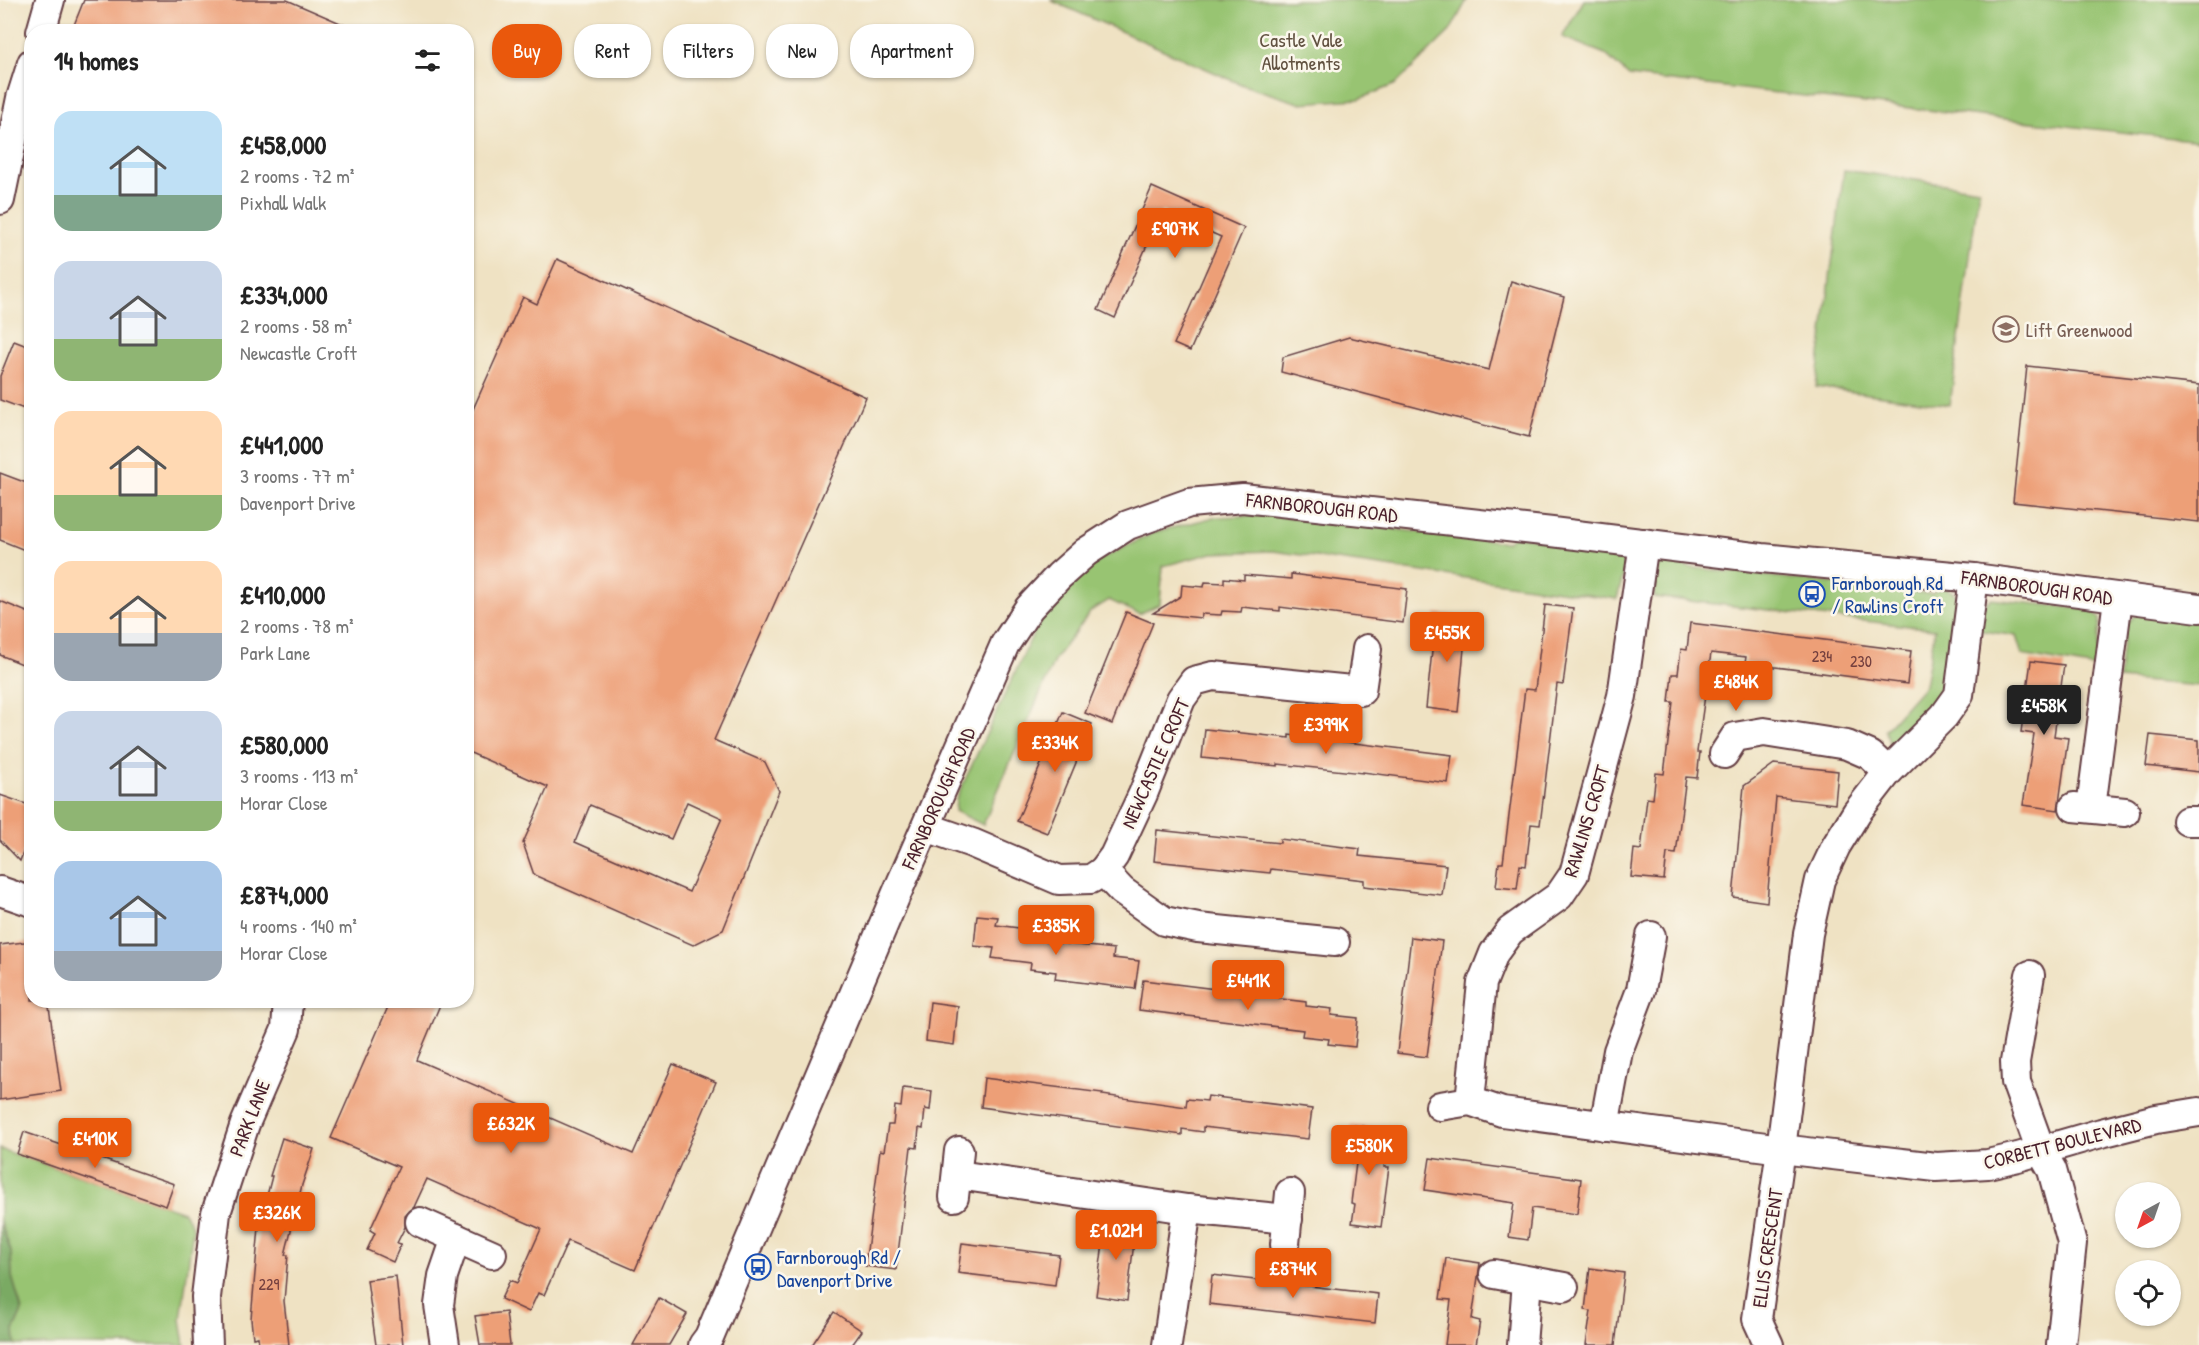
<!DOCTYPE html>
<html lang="en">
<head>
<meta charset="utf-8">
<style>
	:root { --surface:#fff; --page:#f2f2f2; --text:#222; --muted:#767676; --accent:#ea580c }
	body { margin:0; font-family:"Patrick Hand",sans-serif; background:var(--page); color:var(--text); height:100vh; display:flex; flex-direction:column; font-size:22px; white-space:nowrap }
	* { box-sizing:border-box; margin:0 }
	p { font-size:20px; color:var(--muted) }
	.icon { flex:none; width:33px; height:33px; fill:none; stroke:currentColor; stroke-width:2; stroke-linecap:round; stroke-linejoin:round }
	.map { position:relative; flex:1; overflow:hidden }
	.sheet { position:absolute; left:24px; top:24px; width:450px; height:984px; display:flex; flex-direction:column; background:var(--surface); border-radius:24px; box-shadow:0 2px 4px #0004 }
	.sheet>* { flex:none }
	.top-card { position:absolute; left:492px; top:24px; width:570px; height:54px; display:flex; gap:12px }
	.needle { width:39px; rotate:220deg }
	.controls { position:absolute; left:2115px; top:1182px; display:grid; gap:12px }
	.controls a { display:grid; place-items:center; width:66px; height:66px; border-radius:50%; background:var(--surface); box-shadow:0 2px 4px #0004; font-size:30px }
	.price { position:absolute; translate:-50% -51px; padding:0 14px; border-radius:6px; background:var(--accent); color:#fff; font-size:20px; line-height:39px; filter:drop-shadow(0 2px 3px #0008) }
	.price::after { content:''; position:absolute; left:50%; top:36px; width:18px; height:14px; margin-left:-9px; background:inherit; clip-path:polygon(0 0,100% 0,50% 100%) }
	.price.active { background:#222; color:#fff }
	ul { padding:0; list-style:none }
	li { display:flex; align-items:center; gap:18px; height:150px; padding:0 30px }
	li span { display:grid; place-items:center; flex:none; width:168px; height:120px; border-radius:18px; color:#555 }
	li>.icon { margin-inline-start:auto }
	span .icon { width:72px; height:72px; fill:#fffc; stroke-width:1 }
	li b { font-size:26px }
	h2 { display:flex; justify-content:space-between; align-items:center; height:72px; padding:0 30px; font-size:26px }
	.pill { padding:0 21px; border-radius:24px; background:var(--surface); box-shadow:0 2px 4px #0004; font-size:21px; line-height:54px }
	.pill.active { background:var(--accent); color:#fff }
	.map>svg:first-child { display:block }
</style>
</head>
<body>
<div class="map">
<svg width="2199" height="1345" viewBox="0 0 2199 1345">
	<rect width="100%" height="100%" fill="#fbf7ec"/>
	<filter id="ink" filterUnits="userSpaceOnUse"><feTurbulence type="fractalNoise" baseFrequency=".0167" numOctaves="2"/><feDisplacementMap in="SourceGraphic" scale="12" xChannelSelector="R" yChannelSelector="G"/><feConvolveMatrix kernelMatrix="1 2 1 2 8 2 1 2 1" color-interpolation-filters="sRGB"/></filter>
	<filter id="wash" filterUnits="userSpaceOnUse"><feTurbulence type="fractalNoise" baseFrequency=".008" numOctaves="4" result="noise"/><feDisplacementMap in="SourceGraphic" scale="24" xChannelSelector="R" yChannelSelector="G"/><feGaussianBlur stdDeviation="1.35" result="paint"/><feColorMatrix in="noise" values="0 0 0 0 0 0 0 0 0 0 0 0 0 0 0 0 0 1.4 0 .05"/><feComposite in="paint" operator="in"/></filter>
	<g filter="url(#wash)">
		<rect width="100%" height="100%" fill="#efe2c3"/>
		<g fill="#98c472" stroke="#71724e" stroke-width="1.5">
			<polygon points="1050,0 1467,0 1450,31 1396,84 1359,99 1299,103 1243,85"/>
			<polygon points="1584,0 2199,0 2199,141 1629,76 1605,54 1562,37"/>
			<polygon points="1844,170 1979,189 1950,405 1816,387"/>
			<polygon points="1270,515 1506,542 1514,536 1617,550 1627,562 1617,599 1273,551 1212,553 1163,566 1160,604 1139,614 1109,600 1091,611 1055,659 983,825 955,811 956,799 1033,634 1035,619 1097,561 1155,532 1215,517"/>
			<polygon points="1664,557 1672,557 1685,567 1931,594 1942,586 1953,592 1959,599 1949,689 1937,714 1891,748 1885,730 1925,685 1935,629 1654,597 1657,568"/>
			<polygon points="1991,599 2092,610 2100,619 2097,668 2022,655 2016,636 1977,630 1981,608"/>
			<polygon points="2137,614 2199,621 2199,686 2119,679 2125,624"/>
			<polygon points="0,1149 184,1212 193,1228 181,1319 185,1345 15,1345 14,1329 22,1311 12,1277 11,1252 0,1221"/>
		</g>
		<polygon fill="#7aaa64" stroke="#626448" stroke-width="1.5" points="0,1221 11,1252 12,1277 22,1311 14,1329 15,1345 0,1345"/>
		<g id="blocks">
			<g fill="#ed9f77" fill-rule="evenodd">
				<polygon points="84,0 287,0 361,32 90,32 74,25"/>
				<polygon points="1152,187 1244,228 1190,351 1174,344 1221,237 1162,211 1115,318 1098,310"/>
				<path d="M557 259 866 397 714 740 765 762 779 791 723 930 693 945 534 875 523 843 548 787 466 751V425L523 297 537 304ZM687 802 722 818 689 892 575 842 590 805 671 839Z"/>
				<polygon points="1511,281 1564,297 1529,437 1281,372 1283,357 1349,337 1489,370"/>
				<polygon points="14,341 32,348 32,412 0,400 0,376"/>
				<polygon points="2027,366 2199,385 2199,522 2013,502"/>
				<polygon points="0,473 32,485 32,553 0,540"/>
				<polygon points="1291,574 1407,589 1403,623 1280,607 1280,611 1242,607 1241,612 1222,611 1221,615 1202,614 1201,618 1153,613 1181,596 1182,585 1204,587 1205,582 1224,583 1224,578 1244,580 1244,575 1291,579"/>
				<polygon points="0,601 32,614 32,668 0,655"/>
				<polygon points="1545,605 1573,608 1563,685 1557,684 1540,825 1531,824 1526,866 1520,865 1517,889 1496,887 1499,863 1503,863 1525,689 1535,690"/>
				<polygon points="1126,612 1153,623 1112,724 1085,713"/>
				<polygon points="1436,613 1467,617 1458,712 1426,708"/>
				<polygon points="1690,623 1911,651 1907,684 1745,663 1746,657 1711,653 1697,752 1700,752 1697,778 1686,777 1676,854 1667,853 1664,880 1631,877 1634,849 1641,850 1647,798 1653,799 1656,773 1664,774 1673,702 1669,702 1672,674 1678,674 1681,649 1687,650"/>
				<polygon points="2031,661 2064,665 2054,736 2068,738 2058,810 2023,805 2034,734 2021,732"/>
				<polygon points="1063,712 1092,724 1047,833 1017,821"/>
				<polygon points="1205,729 1289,738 1289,735 1452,755 1448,783 1363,772 1363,773 1278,764 1278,766 1202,758"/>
				<polygon points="2150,735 2199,740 2199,772 2146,766"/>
				<polygon points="1774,764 1838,771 1835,804 1776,797 1767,902 1733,897 1744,786"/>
				<polygon points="0,795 32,806 32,828 20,861 0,840"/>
				<polygon points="1157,830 1280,843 1280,839 1360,849 1359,856 1446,865 1442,895 1364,886 1364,880 1271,869 1270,873 1154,861"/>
				<polygon points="977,915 998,917 996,925 1035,930 1034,940 1114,949 1113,958 1139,961 1135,989 1055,979 1056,972 1030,969 1031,963 992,958 994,948 974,946"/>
				<polygon points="1411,937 1442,941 1427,1057 1397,1053"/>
				<polygon points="32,941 32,1000 48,1000 61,1091 0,1100 0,945"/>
				<polygon points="1143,980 1248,993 1248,995 1306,1002 1306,1006 1332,1009 1331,1015 1358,1018 1355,1047 1328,1044 1329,1039 1302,1036 1303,1030 1139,1010"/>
				<polygon points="391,1000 442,1000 417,1060 633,1154 673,1064 716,1082 635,1270 568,1241 544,1295 538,1293 529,1312 501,1299 510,1280 517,1283 541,1229 427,1179 414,1207 405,1216 405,1227 397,1243 401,1244 393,1262 367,1250 375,1233 370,1230 399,1167 331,1138"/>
				<polygon points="930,1002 958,1006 954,1045 926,1041"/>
				<polygon points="984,1078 1103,1093 1102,1095 1186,1107 1187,1099 1207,1101 1208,1096 1312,1109 1308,1139 1203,1127 1203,1132 1182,1129 1182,1135 981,1107"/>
				<polygon points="903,1088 932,1091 930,1110 925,1109 923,1129 919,1128 917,1148 911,1147 896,1270 865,1266 880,1150 884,1151 888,1125 893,1125 895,1106 901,1107"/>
				<polygon points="1351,1125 1383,1129 1380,1147 1387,1148 1384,1167 1389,1167 1381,1227 1352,1223 1355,1204 1351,1203 1356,1163 1352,1163 1355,1143 1349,1142"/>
				<polygon points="24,1132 174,1184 166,1206 17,1154"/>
				<polygon points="282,1138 314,1149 302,1185 285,1255 288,1255 284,1301 289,1345 259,1345 258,1337 253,1338 251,1319 259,1227 272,1176 270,1176"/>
				<polygon points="1430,1158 1581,1179 1577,1214 1532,1208 1528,1240 1509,1237 1514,1203 1425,1190"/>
				<polygon points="1106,1221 1136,1225 1127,1301 1096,1296"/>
				<polygon points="962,1243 1059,1255 1055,1285 958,1273"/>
				<polygon points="1446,1258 1480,1263 1472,1319 1480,1321 1476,1345 1445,1345 1451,1300 1440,1299"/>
				<polygon points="1590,1268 1624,1273 1615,1345 1586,1345 1591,1311 1585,1310"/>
				<polygon points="1212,1275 1378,1294 1375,1323 1209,1304"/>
				<polygon points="396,1276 403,1345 376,1345 367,1280"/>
				<polygon points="659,1298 687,1314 669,1345 633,1345"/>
				<polygon points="506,1312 510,1345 480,1345 475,1316"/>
				<polygon points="834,1312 862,1331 852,1345 812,1345"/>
			</g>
		</g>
	</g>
	<g filter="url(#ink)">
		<use href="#blocks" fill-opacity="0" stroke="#633c42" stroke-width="1.5"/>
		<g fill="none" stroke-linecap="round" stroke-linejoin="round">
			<g stroke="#633c42" stroke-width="32">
				<g id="minor">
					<polyline points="41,32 50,0"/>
					<polyline points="0,200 21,98 32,63"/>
					<polyline points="1724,754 1735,737 1764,732 1847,745 1870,755 1888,772"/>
					<polyline points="2074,807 2125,812"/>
					<polyline points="2091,808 2118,599"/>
					<polyline points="2187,821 2199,821"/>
					<polyline points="926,827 972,843 1059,880 1091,879 1103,871 1122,891 1164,921 1198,928 1335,942"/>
					<polyline points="1103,871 1114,856 1143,794 1181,699 1194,681 1213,676 1361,691 1367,649"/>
					<polyline points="0,891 32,902"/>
					<polyline points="2030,975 2015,1062 2016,1082 2041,1151 2052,1170 2072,1243 2061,1345"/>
					<polyline points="1470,1101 1482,983 1494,953 1510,931 1559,896 1574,874 1622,696 1644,543"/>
					<polyline points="1440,1106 1470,1101 1502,1112 1781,1149 1936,1167 1988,1164 2018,1157 2101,1133 2156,1119 2199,1112"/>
					<polyline points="1604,1126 1618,1051 1641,990 1651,936"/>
					<polyline points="958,1175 1187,1209 1288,1219"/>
					<polyline points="954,1197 959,1151"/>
					<polyline points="420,1222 492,1254"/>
					<polyline points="1285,1244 1290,1193"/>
					<polyline points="1494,1274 1564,1287"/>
					<polyline points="208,1345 206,1297 216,1213 245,1124 286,1029 288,1000"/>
					<polyline points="445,1345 439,1305 443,1276 456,1238"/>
					<polyline points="703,1345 709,1337 896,895 1005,644 1029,608 1059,576 1086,552 1128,525 1189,503 1243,498 1552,532 1762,558 1974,578 2199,608"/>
					<polyline points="1167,1345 1187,1209"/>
					<polyline points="1522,1345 1527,1281"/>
					<polyline points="1769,1345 1757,1319 1781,1149 1808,934 1820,880 1836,846 1857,812 1888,772 1944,716 1959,695 1974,578"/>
				</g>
			</g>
			<use href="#minor" stroke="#fff" stroke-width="28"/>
		</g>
	</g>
	<defs>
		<g id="school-ring" transform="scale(1.35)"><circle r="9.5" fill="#fbf7ec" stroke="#8d6e63" stroke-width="1.5"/><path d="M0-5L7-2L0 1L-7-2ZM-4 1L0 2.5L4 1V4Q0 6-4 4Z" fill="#8d6e63"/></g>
		<g id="bus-ring" transform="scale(1.35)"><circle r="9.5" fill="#fbf7ec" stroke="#1a4fb4" stroke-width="1.5"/><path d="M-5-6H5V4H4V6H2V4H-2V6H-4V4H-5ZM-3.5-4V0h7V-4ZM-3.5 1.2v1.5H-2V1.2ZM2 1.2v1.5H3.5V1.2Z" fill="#1a4fb4"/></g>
	</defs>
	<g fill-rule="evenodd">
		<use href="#school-ring" x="2006" y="329"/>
		<use href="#bus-ring" x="1812" y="594"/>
		<use href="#bus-ring" x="758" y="1267"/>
	</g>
	<g text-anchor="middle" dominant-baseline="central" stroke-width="5" stroke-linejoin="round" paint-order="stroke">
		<g font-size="16" fill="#733f3e">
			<text x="1822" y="656">234</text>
			<text x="1861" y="661">230</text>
			<text x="269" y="1284">229</text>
		</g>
		<g font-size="20" fill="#615140" stroke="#fbf7ec">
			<text x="1301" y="39">Castle Vale<tspan x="1301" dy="23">Allotments</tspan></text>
		</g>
		<g font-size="20" fill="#785e54" stroke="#fbf7ec" text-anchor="start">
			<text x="2026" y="329">Lift Greenwood</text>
		</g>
		<g font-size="20" fill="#4a1f2b" stroke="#fbf7ec">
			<text transform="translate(1322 507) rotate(6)">FARNBOROUGH ROAD</text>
			<text transform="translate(2037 587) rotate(8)">FARNBOROUGH ROAD</text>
			<text transform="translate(1155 763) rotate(-66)">NEWCASTLE CROFT</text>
			<text transform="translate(938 798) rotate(-66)">FARNBOROUGH ROAD</text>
			<text transform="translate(1586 821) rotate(-73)">RAWLINS CROFT</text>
			<text transform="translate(249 1118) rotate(-69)">PARK LANE</text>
			<text transform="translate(2062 1143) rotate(-14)">CORBETT BOULEVARD</text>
			<text transform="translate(1767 1248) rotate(-82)">ELLIS CRESCENT</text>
		</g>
		<g font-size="20" fill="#164399" stroke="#fbf7ec" text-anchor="start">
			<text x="1832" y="582">Farnborough Rd<tspan x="1832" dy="23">/ Rawlins Croft</tspan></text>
			<text x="777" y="1256">Farnborough Rd /<tspan x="777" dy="23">Davenport Drive</tspan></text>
		</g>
	</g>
</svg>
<div class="controls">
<a><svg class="needle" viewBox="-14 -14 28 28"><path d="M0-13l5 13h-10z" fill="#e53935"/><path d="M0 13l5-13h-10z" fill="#767676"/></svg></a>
<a><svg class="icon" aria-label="locate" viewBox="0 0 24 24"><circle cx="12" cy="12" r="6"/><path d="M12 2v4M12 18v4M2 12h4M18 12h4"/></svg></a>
</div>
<b class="price" style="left:1175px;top:259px">£907K</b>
<b class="price" style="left:1447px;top:663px">£455K</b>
<b class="price" style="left:1736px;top:712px">£484K</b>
<b class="price active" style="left:2044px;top:736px">£458K</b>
<b class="price" style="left:1326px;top:755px">£399K</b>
<b class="price" style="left:1055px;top:773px">£334K</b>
<b class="price" style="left:1056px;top:956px">£385K</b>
<b class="price" style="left:1248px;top:1011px">£441K</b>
<b class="price" style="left:511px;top:1154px">£632K</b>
<b class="price" style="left:95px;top:1169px">£410K</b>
<b class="price" style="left:1369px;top:1176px">£580K</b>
<b class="price" style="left:277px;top:1243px">£326K</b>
<b class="price" style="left:1116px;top:1261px">£1.02M</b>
<b class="price" style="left:1293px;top:1299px">£874K</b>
<div class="top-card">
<a class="pill active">Buy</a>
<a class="pill">Rent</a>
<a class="pill">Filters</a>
<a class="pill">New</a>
<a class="pill">Apartment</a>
</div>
<section class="sheet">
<h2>14 homes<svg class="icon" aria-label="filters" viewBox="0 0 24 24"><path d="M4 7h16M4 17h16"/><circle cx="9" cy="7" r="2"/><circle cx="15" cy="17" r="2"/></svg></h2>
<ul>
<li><span style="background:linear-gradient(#bfe0f5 70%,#7fa58c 0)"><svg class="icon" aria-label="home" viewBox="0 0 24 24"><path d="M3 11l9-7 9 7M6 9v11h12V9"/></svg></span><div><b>£458,000</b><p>2 rooms · 72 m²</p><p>Pixhall Walk</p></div></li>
<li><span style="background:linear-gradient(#c9d6e8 65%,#8fb573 0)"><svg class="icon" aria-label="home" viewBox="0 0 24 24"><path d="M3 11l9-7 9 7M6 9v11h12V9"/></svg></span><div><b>£334,000</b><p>2 rooms · 58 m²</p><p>Newcastle Croft</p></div></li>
<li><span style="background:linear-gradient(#ffd9b3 70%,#8fb573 0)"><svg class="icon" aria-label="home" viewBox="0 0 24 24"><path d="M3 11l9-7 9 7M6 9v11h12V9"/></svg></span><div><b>£441,000</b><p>3 rooms · 77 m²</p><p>Davenport Drive</p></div></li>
<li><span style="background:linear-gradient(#ffd9b3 60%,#9aa5b1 0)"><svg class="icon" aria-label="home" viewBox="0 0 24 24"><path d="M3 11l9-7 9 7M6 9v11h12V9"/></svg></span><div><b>£410,000</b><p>2 rooms · 78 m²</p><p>Park Lane</p></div></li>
<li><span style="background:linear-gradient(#c9d6e8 75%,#8fb573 0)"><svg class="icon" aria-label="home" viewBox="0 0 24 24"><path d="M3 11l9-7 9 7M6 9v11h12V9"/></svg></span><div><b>£580,000</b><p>3 rooms · 113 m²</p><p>Morar Close</p></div></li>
<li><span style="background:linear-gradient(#a9c7e8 75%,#9aa5b1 0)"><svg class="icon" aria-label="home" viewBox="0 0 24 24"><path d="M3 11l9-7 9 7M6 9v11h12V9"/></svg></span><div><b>£874,000</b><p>4 rooms · 140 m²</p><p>Morar Close</p></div></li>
</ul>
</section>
</div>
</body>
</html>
